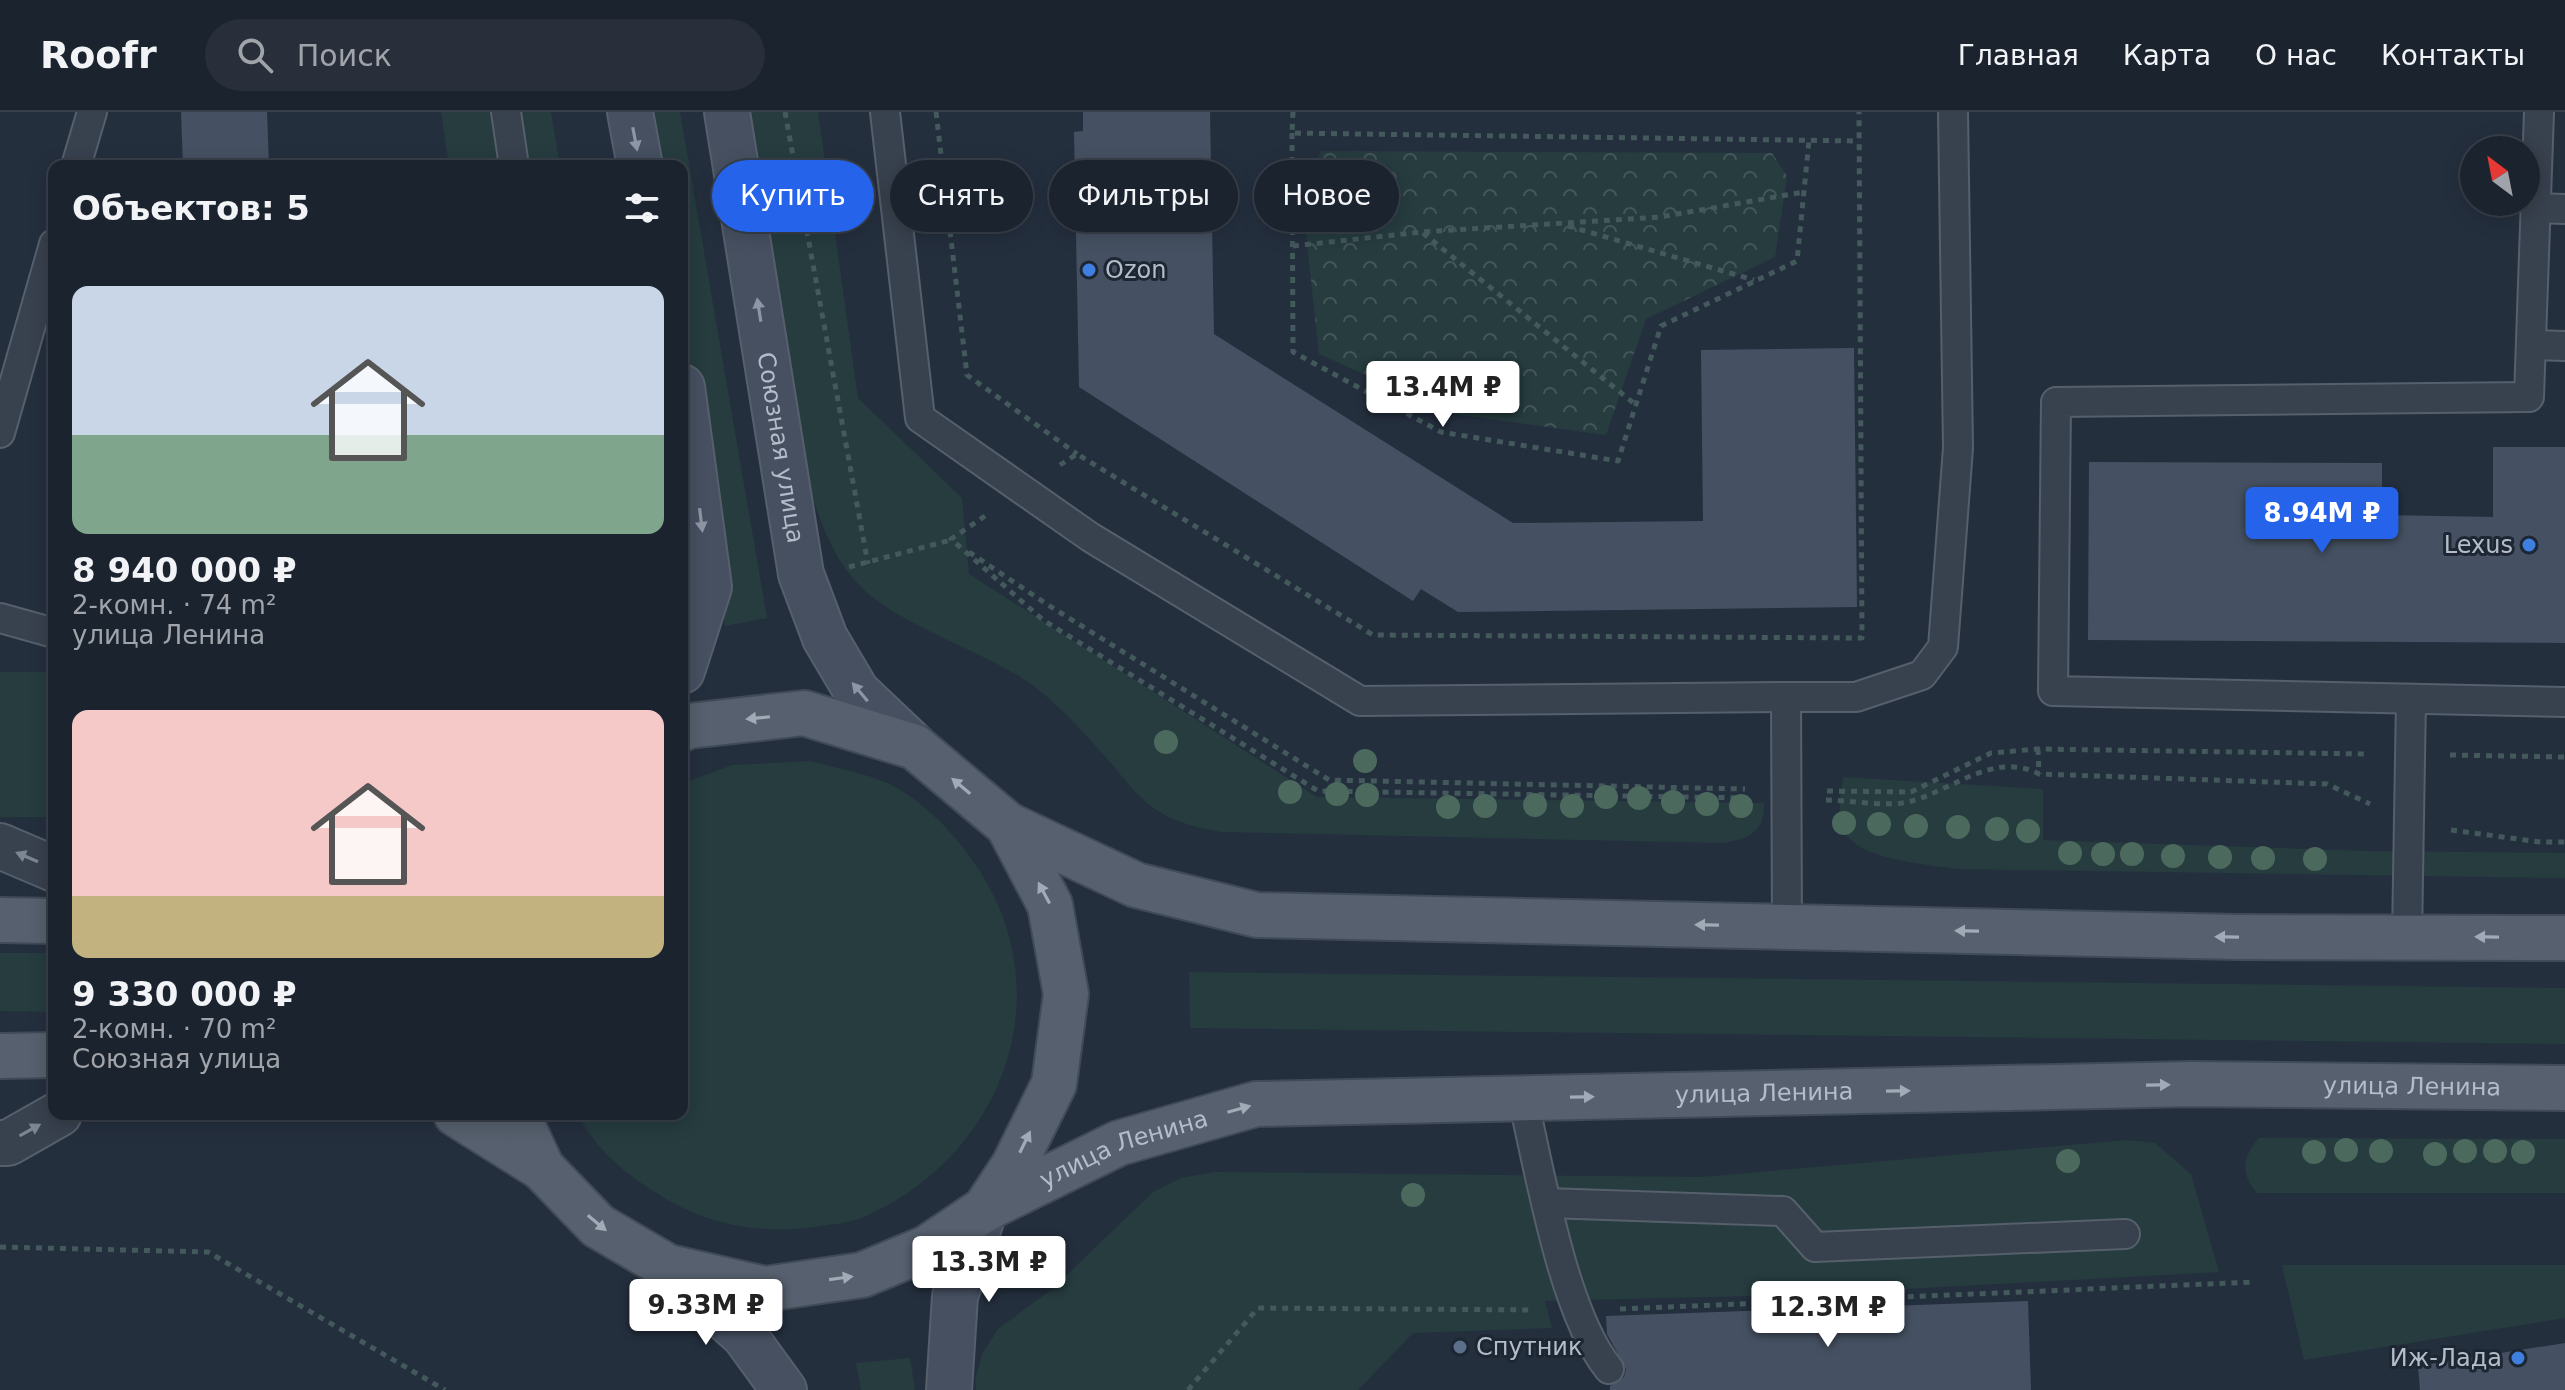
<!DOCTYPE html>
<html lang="ru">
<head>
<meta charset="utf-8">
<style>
	:root { --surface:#1b232e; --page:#282f3a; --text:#f1f3f6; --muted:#a0a4aa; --line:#39404a; --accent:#2563eb }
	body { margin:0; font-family:"DejaVu Sans",sans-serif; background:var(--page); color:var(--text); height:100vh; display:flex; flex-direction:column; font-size:30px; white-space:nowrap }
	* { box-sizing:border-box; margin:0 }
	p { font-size:26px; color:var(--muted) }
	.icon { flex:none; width:44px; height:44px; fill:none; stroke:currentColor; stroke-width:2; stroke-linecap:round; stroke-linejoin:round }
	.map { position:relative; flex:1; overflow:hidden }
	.details { position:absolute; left:48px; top:48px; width:640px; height:960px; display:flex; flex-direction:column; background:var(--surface); border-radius:16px; box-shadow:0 4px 20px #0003,0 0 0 2px var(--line) }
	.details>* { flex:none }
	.hud { position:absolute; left:712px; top:48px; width:760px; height:72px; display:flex; gap:16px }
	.needle { width:52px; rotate:328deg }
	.buttons { position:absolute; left:2460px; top:24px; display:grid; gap:16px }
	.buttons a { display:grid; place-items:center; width:80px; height:80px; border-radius:50%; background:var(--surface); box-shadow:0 4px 20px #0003,0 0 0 2px var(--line); font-size:40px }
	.price { position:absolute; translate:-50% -68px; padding:0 18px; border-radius:8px; background:#fff; color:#222; font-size:26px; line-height:52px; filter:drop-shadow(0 2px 4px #0008) }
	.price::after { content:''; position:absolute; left:50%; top:48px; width:24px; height:18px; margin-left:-12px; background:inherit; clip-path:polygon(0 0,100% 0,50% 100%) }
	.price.selected { background:var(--accent); color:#fff }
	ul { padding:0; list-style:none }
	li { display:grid; align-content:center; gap:16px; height:424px; padding:0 24px }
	li span { display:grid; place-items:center; height:248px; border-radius:16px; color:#555 }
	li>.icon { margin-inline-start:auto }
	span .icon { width:144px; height:144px; fill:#fffc; stroke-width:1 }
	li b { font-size:34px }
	h2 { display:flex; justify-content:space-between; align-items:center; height:96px; padding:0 24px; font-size:34px }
	.tag { padding:0 28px; border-radius:36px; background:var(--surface); box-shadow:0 4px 20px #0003,0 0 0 2px var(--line); font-size:28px; line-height:72px }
	.tag.selected { background:var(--accent); color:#fff }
	header { display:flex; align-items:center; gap:48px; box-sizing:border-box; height:112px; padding:0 40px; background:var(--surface); border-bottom:2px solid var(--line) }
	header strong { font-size:38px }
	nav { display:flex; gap:44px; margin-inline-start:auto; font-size:28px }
	.search { width:560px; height:72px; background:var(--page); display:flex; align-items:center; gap:20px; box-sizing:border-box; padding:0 28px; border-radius:44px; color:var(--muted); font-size:30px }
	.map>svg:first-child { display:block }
</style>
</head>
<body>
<header>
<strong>Roofr</strong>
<div class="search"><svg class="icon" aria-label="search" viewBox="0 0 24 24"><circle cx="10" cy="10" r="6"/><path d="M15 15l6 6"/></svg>Поиск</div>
<nav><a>Главная</a><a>Карта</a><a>О нас</a><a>Контакты</a></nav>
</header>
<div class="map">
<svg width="2565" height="1278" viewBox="0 0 2565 1278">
	<defs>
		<pattern id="forest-crowns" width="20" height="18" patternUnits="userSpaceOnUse" patternTransform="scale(2)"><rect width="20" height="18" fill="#263c3f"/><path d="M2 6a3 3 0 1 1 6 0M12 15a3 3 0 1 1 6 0" fill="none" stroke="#435659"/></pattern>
	</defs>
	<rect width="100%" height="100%" fill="#242f3e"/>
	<g fill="#263c3f">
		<polygon points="441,0 551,0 560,54 449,54"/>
		<polygon points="635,0 680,0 767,506 725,514 682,269 682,54 645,54"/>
		<path d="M747 0H818L858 286 962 386 969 462 1317 685 1764 691C1765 720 1749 727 1723 731L1221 720C1200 716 1181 712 1163 702 1141 690 1126 669 1111 651 1084 621 1056 588 1022 566 976 537 893 510 858 472 831 443 819 407 808 369Z"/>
		<rect x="0" y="560" width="54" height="145"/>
		<path d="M811 649C835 656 864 661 887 671 923 688 953 720 975 752 1065 882 1002 1047 861 1106 849 1111 833 1112 820 1114 771 1122 723 1116 679 1094 640 1073 598 1044 578 1002H682V672L732 653Z"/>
		<path d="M1843 665 2043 677V728L2366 739 2565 741V766L1956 757C1926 752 1861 748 1845 721 1836 706 1841 681 1843 665Z"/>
		<polygon points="0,841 54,841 54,900 0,899"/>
		<polygon points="1189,860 2565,876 2565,932 1190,916"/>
		<path d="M2259 1026 2565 1027V1081H2257C2240 1062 2242 1045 2259 1026Z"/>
		<polygon points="2127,1028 2155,1031 2191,1062 2219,1160 1795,1183 1545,1189 1552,1216 1413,1221 1358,1278 976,1278 975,1268 982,1242 998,1217 1051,1178 1153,1080 1181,1066 1214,1060 1701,1065"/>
		<polygon points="2282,1153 2565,1153 2565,1206 2304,1248"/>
		<polygon points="910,1246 915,1278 861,1278 856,1251"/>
	</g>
	<polygon fill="url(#forest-crowns)" points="1321,39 1772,41 1787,64 1775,145 1646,207 1606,323 1454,302 1319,242 1302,85"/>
	<g fill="#455162">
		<polygon points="181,0 267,0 269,54 183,54"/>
		<polygon points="1083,0 1210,0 1214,222 1513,411 1703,409 1701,238 1854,236 1857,495 1458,500 1421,477 1413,489 1079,275 1074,20 1083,19"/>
		<polygon points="2493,335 2565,335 2565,531 2088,528 2089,350 2382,351 2382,403 2493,405"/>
		<polygon points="2028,1189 2031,1278 1610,1278 1610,1274 1624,1265 1626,1257 1607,1222 1606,1204"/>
		<polygon points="2565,1231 2565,1278 2420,1278 2418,1254"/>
	</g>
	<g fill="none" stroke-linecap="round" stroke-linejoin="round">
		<g stroke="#565f6c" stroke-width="32">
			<g id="service">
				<polyline points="506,0 514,54"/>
				<polyline points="885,0 920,306 1090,425 1360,589 1786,585"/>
				<polyline points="2539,0 2529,285 2056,290 2053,579 2565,590"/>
				<polyline points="76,54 92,0"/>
				<polyline points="2536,96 2565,97"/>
				<polyline points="2531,233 2565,234"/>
				<polyline points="0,321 54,132"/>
				<polyline points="0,506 54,521"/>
				<polyline points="1787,815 1786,585 1856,585 1922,563 1943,535 1958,336 1953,0"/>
				<polyline points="2407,825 2411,587"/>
				<path d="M1523 987C1540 1060 1563 1201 1609 1257"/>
				<polyline points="1547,1091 1783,1099 1815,1135 2125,1122"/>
			</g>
		</g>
		<g stroke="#565f6c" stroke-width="48">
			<g id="minor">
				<polyline points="0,734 54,757"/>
				<polyline points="0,1031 8,1031 59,1002"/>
			</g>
		</g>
		<g stroke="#565f6c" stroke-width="48">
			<g id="secondary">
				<polyline points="630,0 640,54"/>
				<path id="s1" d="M727 0 801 462 825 526 857 580 915 635"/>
				<polyline points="682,275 709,475 682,559"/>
				<polyline points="668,1155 744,1223 784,1278"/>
				<polyline points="949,1278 955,1184 985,1097"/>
			</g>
		</g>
		<g stroke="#414a57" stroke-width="48">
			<g id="primary">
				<polyline points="1008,713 1136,773 1257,803 2237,825 2565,826"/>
				<polyline points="0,808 54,809"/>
				<polyline points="0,944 54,943"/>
				<polyline points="456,1002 542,1056"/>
				<polyline points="517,1002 542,1056 598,1114 668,1155 765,1177 862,1163 927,1136 985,1097 1014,1053 1054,972 1066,882 1050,793 1008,713 915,635 804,601 689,614 682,617"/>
				<path id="s2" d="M985 1097 1119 1031 1256 992 2192 972 2565 976"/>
			</g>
		</g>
		<g stroke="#44595c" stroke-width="5" stroke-dasharray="6 6" stroke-linecap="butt">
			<polyline points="785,0 868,452"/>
			<polyline points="936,0 967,263 1077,342"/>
			<polyline points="1293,0 1292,21 1859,29"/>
			<polyline points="1292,21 1293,240 1441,320 1618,349 1661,214 1797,149 1809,29"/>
			<polyline points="1568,114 1754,168"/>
			<polyline points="1423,121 1636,293"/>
			<polyline points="1293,134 1422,120 1660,105 1804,80"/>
			<polyline points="1060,353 1077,342 1373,523 1862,526 1859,0"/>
			<polyline points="985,404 951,427 1043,508 1318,679 1748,686"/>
			<polyline points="969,440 1048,493 1329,668 1745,677"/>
			<polyline points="849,455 951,428"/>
			<polyline points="2038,637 2039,662"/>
			<polyline points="2450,643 2565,645"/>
			<polyline points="1827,679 1911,680 1991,641 2038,637 2368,642"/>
			<path d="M1826 688C1851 688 1888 696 1912 689 1954 677 1995 639 2039 662L2327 672 2370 692"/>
			<polyline points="2451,718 2540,730 2565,730"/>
			<polyline points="0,1135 208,1140 445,1278"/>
			<polyline points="1620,1197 2255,1170"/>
			<polyline points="1188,1278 1258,1196 1534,1198"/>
		</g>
		<use href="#service" stroke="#38414e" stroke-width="28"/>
		<use href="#minor" stroke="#38414e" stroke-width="44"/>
		<use href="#secondary" stroke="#465061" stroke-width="44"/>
		<use href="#primary" stroke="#56606e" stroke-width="44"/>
	</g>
	<g fill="#4b6a5d">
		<circle cx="1166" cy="630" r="12"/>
		<circle cx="1365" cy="649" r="12"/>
		<circle cx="1290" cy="680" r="12"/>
		<circle cx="1337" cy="682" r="12"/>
		<circle cx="1367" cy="683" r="12"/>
		<circle cx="1606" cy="685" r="12"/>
		<circle cx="1639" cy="686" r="12"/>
		<circle cx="1673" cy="690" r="12"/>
		<circle cx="1707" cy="692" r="12"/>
		<circle cx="1535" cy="693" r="12"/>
		<circle cx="1485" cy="694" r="12"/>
		<circle cx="1572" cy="694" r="12"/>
		<circle cx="1741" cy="694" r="12"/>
		<circle cx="1448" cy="695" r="12"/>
		<circle cx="1844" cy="711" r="12"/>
		<circle cx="1879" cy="712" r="12"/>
		<circle cx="1916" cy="714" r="12"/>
		<circle cx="1958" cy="715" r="12"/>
		<circle cx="1997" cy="717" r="12"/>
		<circle cx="2028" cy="719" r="12"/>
		<circle cx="2070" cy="741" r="12"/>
		<circle cx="2103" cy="742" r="12"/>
		<circle cx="2132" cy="742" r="12"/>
		<circle cx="2173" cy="744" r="12"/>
		<circle cx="2220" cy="745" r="12"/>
		<circle cx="2263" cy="746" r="12"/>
		<circle cx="2315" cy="747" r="12"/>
		<circle cx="2346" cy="1038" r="12"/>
		<circle cx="2381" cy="1039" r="12"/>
		<circle cx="2465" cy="1039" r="12"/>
		<circle cx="2495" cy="1039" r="12"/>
		<circle cx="2314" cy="1040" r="12"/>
		<circle cx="2523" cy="1040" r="12"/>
		<circle cx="2435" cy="1042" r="12"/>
		<circle cx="2068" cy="1049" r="12"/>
		<circle cx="1413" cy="1083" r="12"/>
	</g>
	<defs><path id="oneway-solid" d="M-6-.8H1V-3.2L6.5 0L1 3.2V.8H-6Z" transform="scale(2)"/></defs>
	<g fill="#8e96a5">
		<use href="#oneway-solid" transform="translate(635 27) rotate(79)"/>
		<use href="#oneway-solid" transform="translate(759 198) rotate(-99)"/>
		<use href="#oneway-solid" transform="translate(701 408) rotate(83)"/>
		<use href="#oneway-solid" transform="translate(860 580) rotate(-130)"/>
	</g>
	<g fill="#a1aab7">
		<use href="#oneway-solid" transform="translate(758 606) rotate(174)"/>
		<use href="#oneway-solid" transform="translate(961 674) rotate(-140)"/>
		<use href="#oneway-solid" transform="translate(1044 781) rotate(-118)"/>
		<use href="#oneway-solid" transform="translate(1707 813) rotate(-179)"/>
		<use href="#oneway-solid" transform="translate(1967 819) rotate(-179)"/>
		<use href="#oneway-solid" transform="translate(2227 825) rotate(-179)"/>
		<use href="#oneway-solid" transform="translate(2487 825) rotate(-179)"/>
		<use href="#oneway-solid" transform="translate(2158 973) rotate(-1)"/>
		<use href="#oneway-solid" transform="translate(1898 979) rotate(-1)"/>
		<use href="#oneway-solid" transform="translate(1582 985) rotate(-1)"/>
		<use href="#oneway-solid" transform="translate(1239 997) rotate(-16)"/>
		<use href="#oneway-solid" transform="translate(1025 1030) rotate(-64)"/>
		<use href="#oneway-solid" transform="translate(597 1111) rotate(40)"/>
		<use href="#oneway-solid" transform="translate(841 1166) rotate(-8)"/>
	</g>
	<g fill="#7c8592">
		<use href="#oneway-solid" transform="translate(27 745) rotate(-157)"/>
		<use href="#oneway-solid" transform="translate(30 1018) rotate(-29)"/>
	</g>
	<g fill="#3f7fe0" stroke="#1d2633" stroke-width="3">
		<circle cx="1089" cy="158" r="8"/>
		<circle cx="2529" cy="433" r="8"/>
		<circle cx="2518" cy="1246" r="8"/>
	</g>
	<circle fill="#5c6f8a" stroke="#1d2633" stroke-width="3" cx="1460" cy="1235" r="8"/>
	<g text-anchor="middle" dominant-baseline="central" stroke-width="6" stroke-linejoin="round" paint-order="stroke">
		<g font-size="24" fill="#b4bcc9" stroke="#1d2633" text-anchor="start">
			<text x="1105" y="158">Ozon</text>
			<text x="2513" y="433" text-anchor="end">Lexus</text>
			<text x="1476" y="1235">Спутник</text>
			<text x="2502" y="1246" text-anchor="end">Иж-Лада</text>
		</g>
		<g font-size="24" fill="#b4bcc9" stroke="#1d2633">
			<text stroke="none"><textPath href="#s1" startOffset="340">Союзная улица</textPath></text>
			<text stroke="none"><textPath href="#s2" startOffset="1448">улица Ленина</textPath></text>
			<text stroke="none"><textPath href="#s2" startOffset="800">улица Ленина</textPath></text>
			<text stroke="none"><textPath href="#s2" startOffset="152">улица Ленина</textPath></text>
		</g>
	</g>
</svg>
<div class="buttons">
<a><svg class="needle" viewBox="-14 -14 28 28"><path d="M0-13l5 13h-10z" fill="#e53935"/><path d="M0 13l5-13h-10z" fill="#a0a4aa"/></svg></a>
</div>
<b class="price" style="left:1443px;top:317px">13.4M ₽</b>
<b class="price selected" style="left:2322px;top:443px">8.94M ₽</b>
<b class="price" style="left:989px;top:1192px">13.3M ₽</b>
<b class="price" style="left:706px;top:1235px">9.33M ₽</b>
<b class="price" style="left:1828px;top:1237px">12.3M ₽</b>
<div class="hud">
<a class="tag selected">Купить</a>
<a class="tag">Снять</a>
<a class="tag">Фильтры</a>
<a class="tag">Новое</a>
</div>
<section class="details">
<h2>Объектов: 5<svg class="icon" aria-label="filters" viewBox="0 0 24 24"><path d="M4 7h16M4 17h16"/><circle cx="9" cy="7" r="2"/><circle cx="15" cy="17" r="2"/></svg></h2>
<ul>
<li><span style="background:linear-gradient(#c9d6e8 60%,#7fa58c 0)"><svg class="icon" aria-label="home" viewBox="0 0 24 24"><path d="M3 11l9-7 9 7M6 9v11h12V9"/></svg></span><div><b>8 940 000 ₽</b><p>2-комн. · 74 m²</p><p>улица Ленина</p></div></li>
<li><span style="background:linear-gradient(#f6c9c9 75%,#c2b280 0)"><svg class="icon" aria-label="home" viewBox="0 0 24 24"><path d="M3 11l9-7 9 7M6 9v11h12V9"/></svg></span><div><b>9 330 000 ₽</b><p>2-комн. · 70 m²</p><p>Союзная улица</p></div></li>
</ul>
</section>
</div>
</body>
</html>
